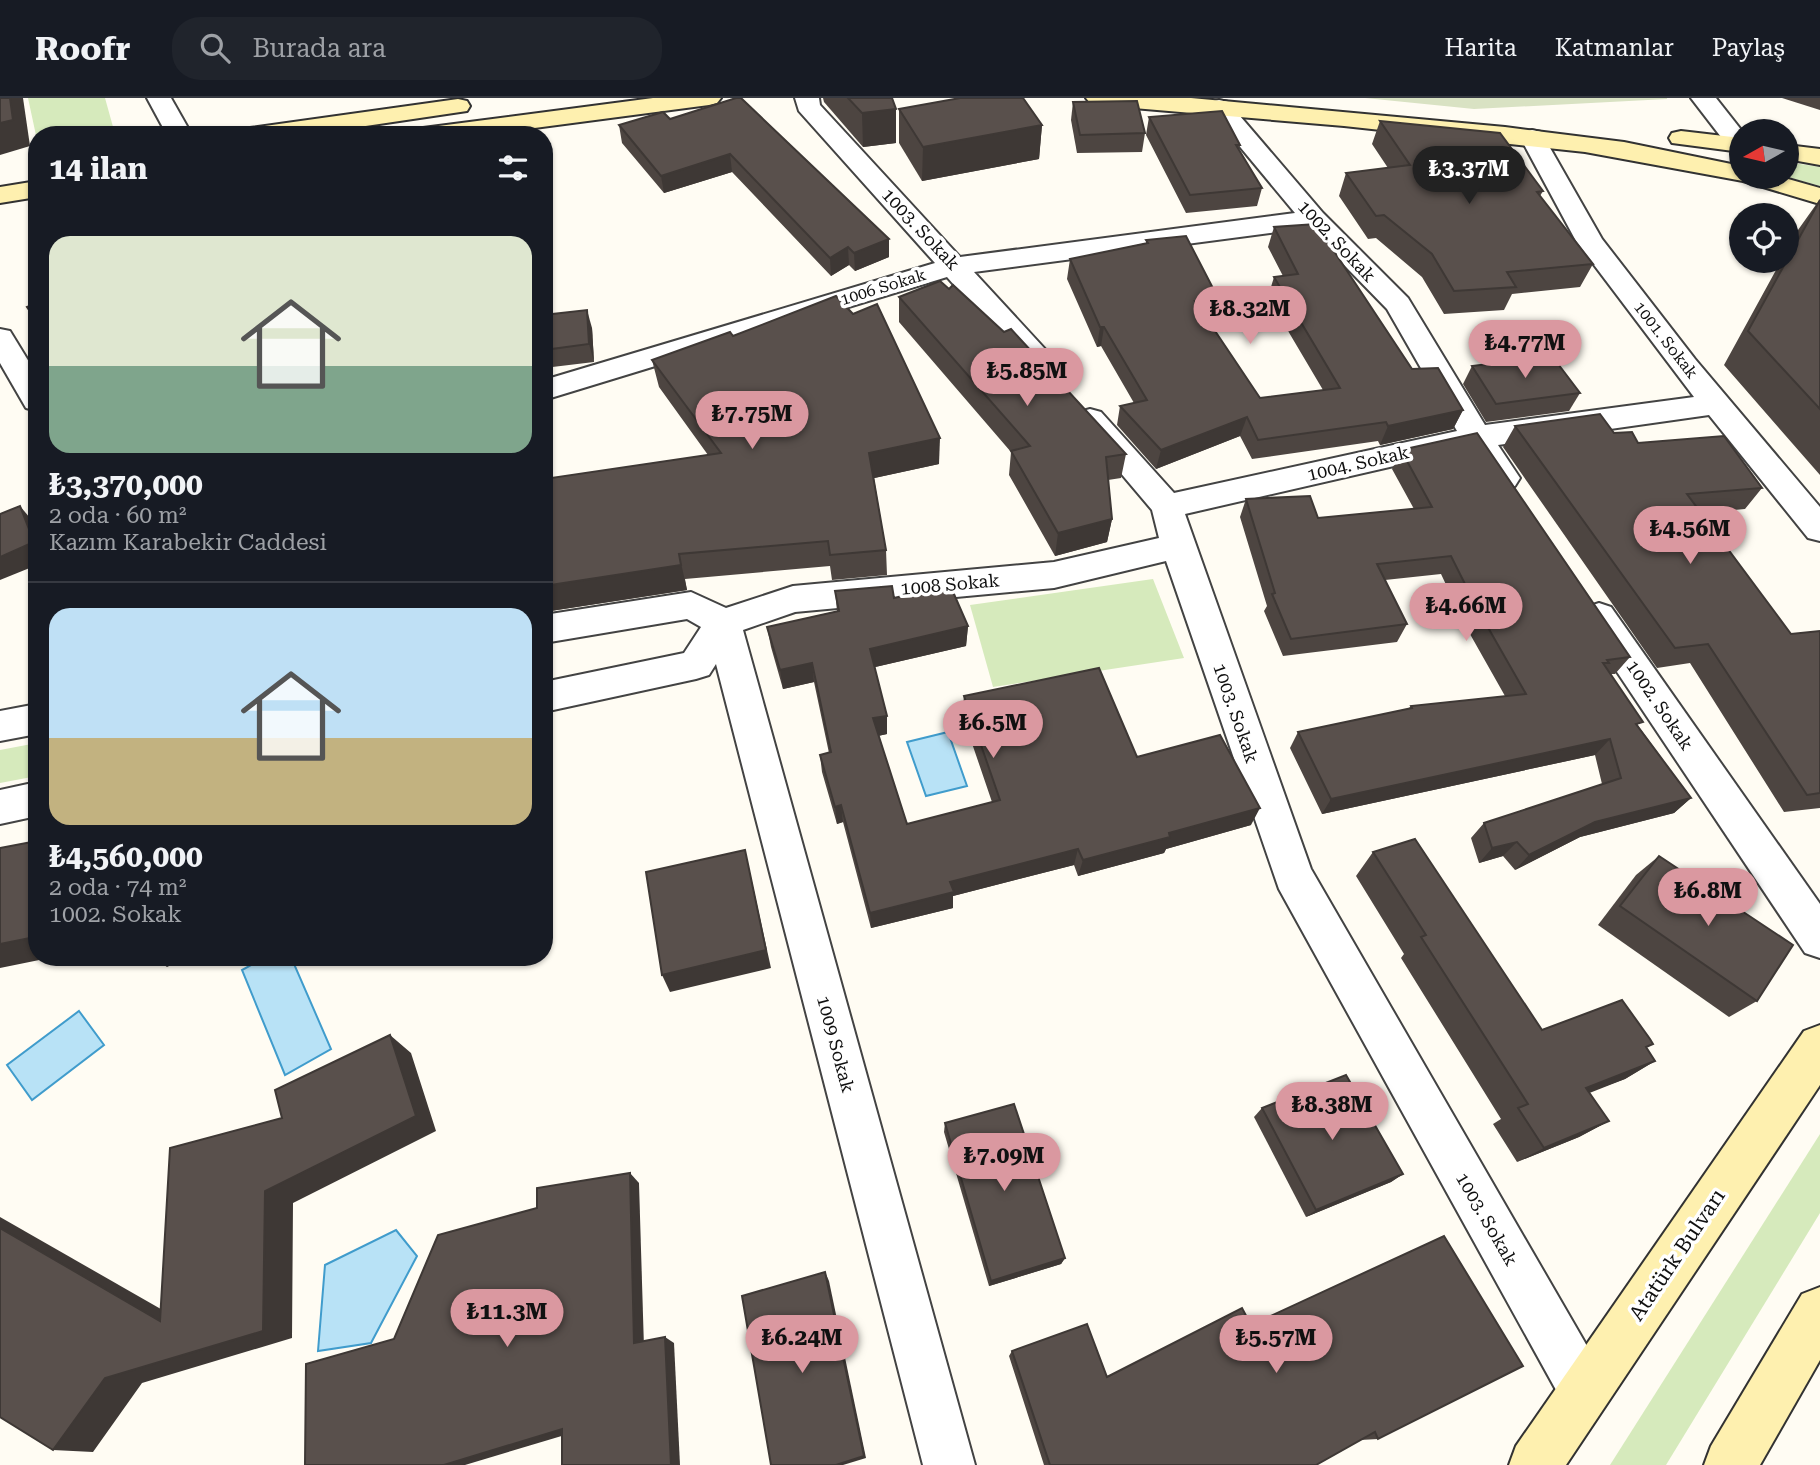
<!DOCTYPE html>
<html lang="tr">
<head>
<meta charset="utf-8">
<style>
	:root { --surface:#171b24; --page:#20242c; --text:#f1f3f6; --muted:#9ea1a6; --line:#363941; --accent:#da98a0 }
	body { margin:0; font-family:"Roboto Serif",serif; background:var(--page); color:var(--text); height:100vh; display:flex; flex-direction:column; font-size:26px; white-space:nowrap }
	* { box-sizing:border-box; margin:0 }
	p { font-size:23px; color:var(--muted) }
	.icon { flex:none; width:38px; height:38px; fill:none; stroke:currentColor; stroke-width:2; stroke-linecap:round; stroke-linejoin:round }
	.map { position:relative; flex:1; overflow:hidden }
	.drawer { position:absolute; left:28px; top:28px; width:525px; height:840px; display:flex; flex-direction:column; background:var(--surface); border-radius:28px; box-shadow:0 2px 5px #0004 }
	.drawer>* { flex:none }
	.needle { width:46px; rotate:262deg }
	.buttons { position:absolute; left:1729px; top:21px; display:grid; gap:14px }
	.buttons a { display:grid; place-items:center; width:70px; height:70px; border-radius:50%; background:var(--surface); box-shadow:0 2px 5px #0004; font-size:35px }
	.price { position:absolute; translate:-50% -60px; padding:0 16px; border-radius:24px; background:var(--accent); color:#111; font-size:23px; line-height:46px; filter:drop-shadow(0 2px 4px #0008) }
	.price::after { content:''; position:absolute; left:50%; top:42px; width:21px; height:16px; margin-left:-10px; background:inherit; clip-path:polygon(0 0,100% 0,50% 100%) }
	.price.selected { background:#222; color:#fff }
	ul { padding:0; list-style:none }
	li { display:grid; align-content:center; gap:14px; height:371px; padding:0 21px }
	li+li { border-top:2px solid var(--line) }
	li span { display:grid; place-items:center; height:217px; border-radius:21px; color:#555 }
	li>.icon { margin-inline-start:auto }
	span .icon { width:126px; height:126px; fill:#fffc; stroke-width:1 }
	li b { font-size:30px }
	h2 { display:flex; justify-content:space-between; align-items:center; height:84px; padding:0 21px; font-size:30px }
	header { display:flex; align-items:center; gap:42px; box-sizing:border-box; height:98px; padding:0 35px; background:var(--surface); border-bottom:2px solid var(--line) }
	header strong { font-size:33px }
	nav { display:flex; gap:38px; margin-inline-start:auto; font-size:24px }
	.search { width:490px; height:63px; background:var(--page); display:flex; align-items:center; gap:18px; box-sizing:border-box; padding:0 24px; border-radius:28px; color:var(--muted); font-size:26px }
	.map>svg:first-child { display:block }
</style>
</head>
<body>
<header>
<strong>Roofr</strong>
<div class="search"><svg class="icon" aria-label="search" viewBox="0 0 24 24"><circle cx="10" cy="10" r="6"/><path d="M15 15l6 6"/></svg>Burada ara</div>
<nav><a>Harita</a><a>Katmanlar</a><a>Paylaş</a></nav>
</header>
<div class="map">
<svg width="1820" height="1367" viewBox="0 0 1820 1367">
	<rect width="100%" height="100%" fill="#fffcf3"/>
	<g fill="#d6eabc">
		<polygon points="28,0 105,0 115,36 37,37 37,42"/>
		<polygon points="1787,64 1820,69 1820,88 1787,79"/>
		<polygon points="1153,481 1184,560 993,589 970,507"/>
		<polygon points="37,645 37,678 0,685 0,652"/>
		<polygon points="1820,1036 1820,1115 1666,1367 1610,1367"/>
	</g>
	<polygon fill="#d9e2c3" points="1365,0 1667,0 1667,1 1474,11"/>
	<g fill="#b8e2f6" stroke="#409ccc" stroke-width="2">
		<polygon points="948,634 967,688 926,698 907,644"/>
		<polygon points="266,859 291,859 331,951 285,977 242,872"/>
		<polygon points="79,913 104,947 32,1002 7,967"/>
		<polygon points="396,1132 417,1158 371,1245 318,1253 325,1167"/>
	</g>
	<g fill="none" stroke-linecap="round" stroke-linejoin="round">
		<g stroke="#434343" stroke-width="4">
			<g id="minor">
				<polygon points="147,0 171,0 192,37 167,37"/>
				<path d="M795 0H819L820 7 960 159 1295 115 1207 9 1210 4 1219 2 1228 4 1323 115 1408 200 1485 327 1694 299 1576 143 1520 39 1523 34 1532 32 1541 34 1602 141 1695 261 1820 409V443L1808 440 1709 317 1498 347 1520 380 1515 388C1488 396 1481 371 1468 351L1185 416 1311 771 1602 1274 1610 1292 1602 1310 1584 1318 1566 1310 1279 791 1166 463 1054 490 795 514 743 532 975 1367H923L716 566 709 577 696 581 544 614V584L684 555 701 529 687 521 544 545V517L691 494 726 510 793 488 1054 464 1159 440 1152 412 1075 321 1079 314 1090 311 1101 314 1174 395 1457 333 1387 211 1308 130 974 174 1056 263 1060 270 1056 277 1045 280 1034 277 947 179 544 302V282L935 165 799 13Z"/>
				<polygon points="1691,0 1716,0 1742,33 1741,54 1731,52"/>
				<polygon points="0,231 10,233 37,277 37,313 26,310 0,265"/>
				<polygon points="1599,505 1611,509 1820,806 1820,860 1805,855 1587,529 1581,519 1587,509"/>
				<polygon points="37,606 37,636 0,643 0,613"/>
				<polygon points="37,684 37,718 0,726 0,692"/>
			</g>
		</g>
		<g stroke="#323232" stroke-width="4">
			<g id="secondary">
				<polygon points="653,0 721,0 717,5 709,7 482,37 411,37 414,32 423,30"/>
				<polygon points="1086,0 1191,0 1505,29 1624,44 1741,68 1741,79 1781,79 1820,90 1820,106 1743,83 1585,54 1344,28 1098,7 1090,5"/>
				<polygon points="458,1 467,3 470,8 467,13 305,37 238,37 241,32 250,30"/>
				<polygon points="1681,33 1741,40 1741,54 1672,45 1669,40 1672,35"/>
				<polygon points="1787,47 1820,51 1820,67 1787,61"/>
				<polygon points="37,83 37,99 0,105 0,89"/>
				<polygon points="1820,927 1820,987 1566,1367 1509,1367 1516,1348 1804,933"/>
				<polygon points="1820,1189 1820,1262 1760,1367 1704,1367 1711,1348 1802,1196"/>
			</g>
		</g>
		<use href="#minor" fill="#fff" fill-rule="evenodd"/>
		<use href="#secondary" fill="#fef0af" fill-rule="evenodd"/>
	</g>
	<g fill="#4d4541">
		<polygon points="736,0 889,159 855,173 849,167 831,178 732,74 664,95 622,45 619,27 670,21"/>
		<polygon points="823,0 892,0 896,11 896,45 863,49 824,4"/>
		<polygon points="1782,0 1820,0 1820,12"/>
		<polygon points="1073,4 1145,35 1142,54 1077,55 1071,22"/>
		<polygon points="899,11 1042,27 1039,61 922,83 899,45"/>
		<polygon points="1149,19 1240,47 1239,51 1262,90 1257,108 1186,115 1146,37"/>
		<polygon points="1380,23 1543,93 1540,98 1593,166 1580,189 1512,196 1504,212 1444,216 1422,179 1376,140 1368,141 1339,98 1346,75 1388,70 1372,46"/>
		<polygon points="1820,101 1820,377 1724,267 1781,163 1787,163 1787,153 1798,132"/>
		<polygon points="1274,129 1412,271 1463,312 1453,331 1380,347 1378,343 1252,361 1240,338 1156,371 1117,327 1120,308 1134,305 1101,248 1097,249 1067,181 1070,161 1146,145 1146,142 1218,200 1213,220 1207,221 1260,300 1323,292 1268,199 1274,179 1283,178 1268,149"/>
		<polygon points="899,199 1126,356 1121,380 1108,382 1112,421 1107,444 1055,458 1009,377 1011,354 899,224"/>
		<polygon points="544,217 592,230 594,264 544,270"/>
		<polygon points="733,238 939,366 874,380 886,452 887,477 832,482 830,468 685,481 687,492 544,514 544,381 708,357 659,289 652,262"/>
		<polygon points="1472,268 1580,295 1569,313 1486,324 1463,286"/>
		<polygon points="1515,328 1614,335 1762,390 1745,411 1701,415 1791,536 1820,533 1820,710 1784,714 1690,565 1657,570 1503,349"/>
		<polygon points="1401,352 1630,559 1615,576 1610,576 1639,629 1691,700 1674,715 1580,739 1515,772 1503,758 1479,765 1471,740 1484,725 1602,686 1595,657 1322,716 1290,650 1298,634 1408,611 1411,608 1505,598 1466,529 1441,476 1385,482 1407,526 1397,544 1283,558 1264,513 1267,508 1240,419 1246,401 1318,420 1414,411 1392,371"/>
		<polygon points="835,493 894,500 968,528 966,548 875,569 887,636 878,638 907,726 992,704 962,616 964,598 1137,659 1251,727 1166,751 1164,755 1078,778 1074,767 953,798 953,810 871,830 843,724 837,726 822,674 820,657 829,655 814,584 783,591 771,549 767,529 837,513"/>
		<polygon points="1373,754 1542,932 1646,950 1655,963 1625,981 1589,994 1609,1023 1579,1039 1517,1064 1493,1026 1501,1021 1401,860 1404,856 1356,778"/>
		<polygon points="1659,758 1757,903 1729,919 1598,827 1636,777"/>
		<polygon points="1262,1010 1403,1076 1391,1084 1306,1119 1254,1019"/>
		<polygon points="945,1025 1065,1160 1061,1166 989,1188 944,1034"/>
		<polygon points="1444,1138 1378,1341 1360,1342 1316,1367 1044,1367 1009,1258 1012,1253 1107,1279 1251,1227"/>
	</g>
	<g fill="#3e3835">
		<polygon points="10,0 23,0 30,48 0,57 0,25"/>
		<polygon points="896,11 896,45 863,49 862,15"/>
		<polygon points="1042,27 1039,61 922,83 923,49"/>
		<polygon points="730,56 732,74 664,95 661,78"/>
		<polygon points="889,141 889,159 855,173 854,155"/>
		<polygon points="848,149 849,167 831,178 830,160"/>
		<polygon points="587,212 592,230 594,264 589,246"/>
		<polygon points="1100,229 1104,229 1101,248 1097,249"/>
		<polygon points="1463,312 1453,331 1380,347 1388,328"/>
		<polygon points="1247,319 1240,338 1156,371 1161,352"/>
		<polygon points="940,340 939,366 870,381 869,355"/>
		<polygon points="20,408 35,426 37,429 37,467 0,482 0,459"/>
		<polygon points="1112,421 1107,444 1055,458 1058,435"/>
		<polygon points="679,456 687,492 544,514 544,488"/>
		<polygon points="968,528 966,548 871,570 870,551"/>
		<polygon points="812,565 814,584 783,591 780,572"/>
		<polygon points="887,618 887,636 873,639 873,620"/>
		<polygon points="1610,641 1595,657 1322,716 1331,701"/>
		<polygon points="1691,700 1674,715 1580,739 1515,772 1529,757 1595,724"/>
		<polygon points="841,707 843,724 837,726 835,709"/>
		<polygon points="1260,710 1251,727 1166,751 1164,755 1078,778 1083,762 1169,735"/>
		<polygon points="1517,744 1503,758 1479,765 1492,750"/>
		<polygon points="1078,751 1074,767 953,798 953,810 871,830 870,815 950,784"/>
		<polygon points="745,752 771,870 670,894 662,877"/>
		<polygon points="37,807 37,859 54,859 0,870 0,846"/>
		<polygon points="153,859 188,859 167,869"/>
		<polygon points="390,937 411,955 436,1033 293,1105 292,1240 142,1285 93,1354 53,1352 105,1280 263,1233 265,1093"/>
		<polygon points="1655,963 1625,981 1559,1007 1586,990"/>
		<polygon points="1609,1023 1579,1039 1517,1064 1544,1050"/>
		<polygon points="630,1075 639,1085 644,1250 634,1245"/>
		<polygon points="1403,1076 1391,1084 1306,1119 1316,1112"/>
		<polygon points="0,1119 194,1230 160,1223 0,1130"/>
		<polygon points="1065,1160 1061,1166 989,1188 991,1183"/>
		<polygon points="825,1174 829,1183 866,1360 843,1367 836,1367"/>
		<polygon points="665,1239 674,1245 680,1367 671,1367"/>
		<polygon points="562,1331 575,1334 465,1367 444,1367"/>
	</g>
	<g fill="#59504c" stroke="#3e3835" stroke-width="2">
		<polygon points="0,0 10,0 13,22 0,25"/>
		<polygon points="736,0 741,0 889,141 854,155 848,149 830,160 730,56 661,78 619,27 663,14 670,21"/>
		<polygon points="848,0 892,0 896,11 862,15"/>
		<polygon points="960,0 1023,0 1042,27 923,49 899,11"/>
		<polygon points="1137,3 1145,35 1080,37 1073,4"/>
		<polygon points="1222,13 1240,47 1236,47 1262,90 1190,97 1149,19"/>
		<polygon points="1380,23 1500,35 1543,93 1537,94 1593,166 1507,174 1516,189 1454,193 1432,156 1384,117 1376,118 1346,75 1410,67"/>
		<polygon points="1820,102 1820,311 1748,233"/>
		<polygon points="1316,126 1412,271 1438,270 1463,312 1388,328 1386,324 1258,342 1247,319 1161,352 1120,308 1147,302 1104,229 1100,229 1070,161 1148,145 1146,142 1186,138 1218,200 1195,203 1260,300 1340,290 1274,179 1298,176 1274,129"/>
		<polygon points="940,183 949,191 953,187 1004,234 1011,231 1126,356 1106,359 1112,421 1058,435 1011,353 1030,348 899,199"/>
		<polygon points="836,198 853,216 877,206 940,340 869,355 886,452 830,457 828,443 679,456 681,467 544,488 544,381 721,355 652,262 730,234 733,238"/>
		<polygon points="37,205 37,224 27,209"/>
		<polygon points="587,212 589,246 544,252 544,217"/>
		<polygon points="1552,258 1580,295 1496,306 1472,268"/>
		<polygon points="1600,316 1614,335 1632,334 1638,345 1724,338 1762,390 1687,396 1791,536 1820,533 1820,695 1807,697 1708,546 1675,550 1515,328"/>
		<polygon points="1477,335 1630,559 1607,562 1609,565 1603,565 1643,624 1636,626 1691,700 1595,724 1529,757 1517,744 1492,750 1484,725 1621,680 1610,641 1331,701 1298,634 1412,610 1411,608 1526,596 1478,512 1451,458 1377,466 1407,526 1291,541 1272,496 1275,495 1246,401 1310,398 1318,420 1432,409 1401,352"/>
		<polygon points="20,408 34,444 0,459 0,416"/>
		<polygon points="950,487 968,528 870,551 887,618 873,620 907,726 1000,702 964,598 1099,570 1137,659 1220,637 1260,710 1169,735 1170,739 1083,762 1078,751 950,784 954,794 870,815 841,707 835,709 820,657 831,654 812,565 780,572 767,529 839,513 835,493 892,488 894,500"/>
		<polygon points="1415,741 1542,932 1622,902 1650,941 1653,946 1646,949 1655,963 1586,990 1609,1023 1544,1050 1518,1010 1528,1006 1421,839 1426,837 1373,754"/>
		<polygon points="37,743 37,807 30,840 0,846 0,750"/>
		<polygon points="745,752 766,852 662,877 646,774"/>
		<polygon points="1659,758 1793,847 1757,903 1620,808"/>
		<polygon points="390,937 416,1018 265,1093 263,1233 105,1280 53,1352 0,1319 0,1130 160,1223 170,1050 282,1020 275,992"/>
		<polygon points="1346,977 1403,1076 1316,1112 1262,1010"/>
		<polygon points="1014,1006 1065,1160 991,1183 945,1025"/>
		<polygon points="630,1075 634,1245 665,1239 671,1367 562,1367 562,1331 444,1367 305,1367 306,1266 394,1241 438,1137 537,1110 537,1090"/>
		<polygon points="1444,1138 1523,1268 1378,1341 1375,1334 1316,1367 1050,1367 1012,1253 1087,1226 1107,1279 1242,1210 1251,1227"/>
		<polygon points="825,1174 864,1358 836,1367 771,1367 742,1198"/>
	</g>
	<g text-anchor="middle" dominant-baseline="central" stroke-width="7" stroke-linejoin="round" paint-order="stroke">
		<g font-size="16" fill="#101010" stroke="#fff">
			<text transform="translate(883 189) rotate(-17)">1006 Sokak</text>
			<text transform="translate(1666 242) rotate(52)">1001. Sokak</text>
		</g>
		<g font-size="18" fill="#101010" stroke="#fff">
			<text transform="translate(921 131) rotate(47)">1003. Sokak</text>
			<text transform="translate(1337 143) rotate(47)">1002. Sokak</text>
			<text transform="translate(1358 365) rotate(-13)">1004. Sokak</text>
			<text transform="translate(950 486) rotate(-5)">1008 Sokak</text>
			<text transform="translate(1660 607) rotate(56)">1002. Sokak</text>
			<text transform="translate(1236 615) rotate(71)">1003. Sokak</text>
			<text transform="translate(836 946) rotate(75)">1009 Sokak</text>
			<text transform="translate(1487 1121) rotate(60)">1003. Sokak</text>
		</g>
		<g font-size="21" fill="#101010" stroke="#fff">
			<text transform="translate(1677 1157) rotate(-56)">Atatürk Bulvarı</text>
		</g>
	</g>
</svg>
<div class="buttons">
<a><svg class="needle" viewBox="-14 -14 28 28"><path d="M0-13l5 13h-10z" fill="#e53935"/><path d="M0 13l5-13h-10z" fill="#9ea1a6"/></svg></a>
<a><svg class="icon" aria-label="locate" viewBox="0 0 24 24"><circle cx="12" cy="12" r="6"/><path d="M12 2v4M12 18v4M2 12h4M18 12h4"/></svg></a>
</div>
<b class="price selected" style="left:1469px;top:108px">₺3.37M</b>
<b class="price" style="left:1250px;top:248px">₺8.32M</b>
<b class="price" style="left:1525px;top:282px">₺4.77M</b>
<b class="price" style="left:1027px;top:310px">₺5.85M</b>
<b class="price" style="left:752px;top:353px">₺7.75M</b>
<b class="price" style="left:1690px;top:468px">₺4.56M</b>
<b class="price" style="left:1466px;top:545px">₺4.66M</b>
<b class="price" style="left:993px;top:662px">₺6.5M</b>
<b class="price" style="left:1708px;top:830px">₺6.8M</b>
<b class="price" style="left:1332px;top:1044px">₺8.38M</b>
<b class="price" style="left:1004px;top:1095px">₺7.09M</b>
<b class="price" style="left:507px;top:1251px">₺11.3M</b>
<b class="price" style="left:802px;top:1277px">₺6.24M</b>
<b class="price" style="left:1276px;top:1277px">₺5.57M</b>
<section class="drawer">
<h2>14 ilan<svg class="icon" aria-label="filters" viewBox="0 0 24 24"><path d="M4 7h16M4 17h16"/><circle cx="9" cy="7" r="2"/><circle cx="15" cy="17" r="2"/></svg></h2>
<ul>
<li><span style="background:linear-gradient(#dfe7d0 60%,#7fa58c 0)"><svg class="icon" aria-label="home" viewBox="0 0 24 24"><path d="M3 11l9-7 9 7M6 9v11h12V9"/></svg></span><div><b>₺3,370,000</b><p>2 oda · 60 m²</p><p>Kazım Karabekir Caddesi</p></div></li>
<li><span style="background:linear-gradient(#bfe0f5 60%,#c2b280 0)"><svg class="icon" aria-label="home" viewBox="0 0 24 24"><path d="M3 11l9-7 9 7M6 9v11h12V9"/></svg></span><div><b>₺4,560,000</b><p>2 oda · 74 m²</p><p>1002. Sokak</p></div></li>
</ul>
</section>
</div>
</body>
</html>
